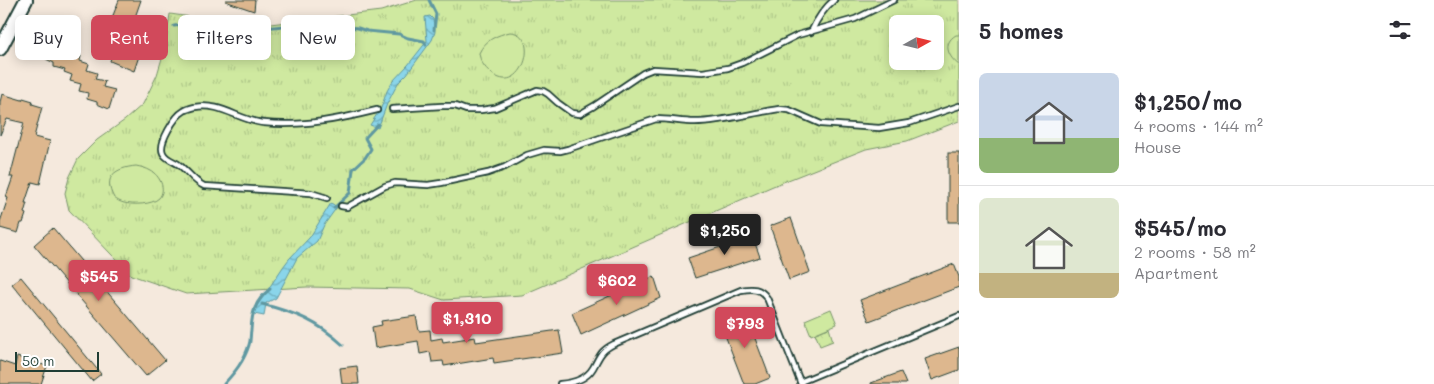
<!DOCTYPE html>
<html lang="en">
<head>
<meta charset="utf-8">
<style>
	:root { --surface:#fff; --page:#f2f2f3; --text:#2b2b33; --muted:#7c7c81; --line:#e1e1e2; --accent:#d1495b }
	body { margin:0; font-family:Mali,sans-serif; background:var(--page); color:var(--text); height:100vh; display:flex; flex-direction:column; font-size:19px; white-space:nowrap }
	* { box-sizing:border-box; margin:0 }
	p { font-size:16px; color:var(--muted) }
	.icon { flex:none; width:28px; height:28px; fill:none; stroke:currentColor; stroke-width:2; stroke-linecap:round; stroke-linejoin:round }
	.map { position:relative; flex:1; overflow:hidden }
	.panel { display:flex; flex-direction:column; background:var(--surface); width:475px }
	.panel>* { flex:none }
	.guide { position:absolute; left:15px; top:15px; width:475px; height:45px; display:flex; gap:10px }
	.needle { width:32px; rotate:82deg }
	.fabs { position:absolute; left:889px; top:15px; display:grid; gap:10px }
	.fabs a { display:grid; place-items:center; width:55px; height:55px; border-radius:8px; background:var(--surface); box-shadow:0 2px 12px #0003; font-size:25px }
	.scale { position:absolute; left:15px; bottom:12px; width:84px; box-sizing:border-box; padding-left:5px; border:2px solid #1f3d34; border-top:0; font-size:14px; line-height:18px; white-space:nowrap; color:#1f3d34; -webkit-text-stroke:4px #fff; paint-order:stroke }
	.price { position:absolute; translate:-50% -42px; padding:0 11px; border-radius:5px; background:var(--accent); color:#fff; font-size:16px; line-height:32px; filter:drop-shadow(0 1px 2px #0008) }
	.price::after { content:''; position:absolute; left:50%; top:30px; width:15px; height:11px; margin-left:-8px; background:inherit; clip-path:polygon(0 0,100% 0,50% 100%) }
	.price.current { background:#222; color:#fff }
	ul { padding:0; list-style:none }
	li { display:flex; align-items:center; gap:15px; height:125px; padding:0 20px }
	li+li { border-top:1px solid var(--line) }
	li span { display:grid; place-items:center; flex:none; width:140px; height:100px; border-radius:8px; color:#555 }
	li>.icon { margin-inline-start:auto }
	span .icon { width:60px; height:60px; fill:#fffc; stroke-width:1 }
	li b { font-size:21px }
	h2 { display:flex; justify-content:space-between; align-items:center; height:60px; padding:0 20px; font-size:21px }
	.chip { padding:0 18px; border-radius:8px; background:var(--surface); box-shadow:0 2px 12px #0003; font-size:18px; line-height:45px }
	.chip.current { background:var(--accent); color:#fff }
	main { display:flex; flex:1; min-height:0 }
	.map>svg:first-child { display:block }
</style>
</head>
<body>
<main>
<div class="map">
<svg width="959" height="384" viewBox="0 0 959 384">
	<defs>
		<pattern id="grass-tufts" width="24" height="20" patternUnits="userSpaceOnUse" patternTransform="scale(1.25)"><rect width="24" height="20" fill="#cfe9a0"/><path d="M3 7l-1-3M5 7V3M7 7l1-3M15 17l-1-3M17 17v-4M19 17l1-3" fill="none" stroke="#b1c98a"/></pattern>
		<pattern id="park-crowns" width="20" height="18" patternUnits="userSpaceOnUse" patternTransform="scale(1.25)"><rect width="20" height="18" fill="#cfe9a0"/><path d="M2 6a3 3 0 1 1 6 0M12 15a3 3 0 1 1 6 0" fill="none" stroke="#b1c98a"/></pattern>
		<pattern id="water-waves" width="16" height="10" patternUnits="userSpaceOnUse" patternTransform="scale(1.25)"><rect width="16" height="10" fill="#8ad5ea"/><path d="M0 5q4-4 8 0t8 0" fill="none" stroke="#70aebe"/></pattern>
	</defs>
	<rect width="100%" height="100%" fill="#f5e9dd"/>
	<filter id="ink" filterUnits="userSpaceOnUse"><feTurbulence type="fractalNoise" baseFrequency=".02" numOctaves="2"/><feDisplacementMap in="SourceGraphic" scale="10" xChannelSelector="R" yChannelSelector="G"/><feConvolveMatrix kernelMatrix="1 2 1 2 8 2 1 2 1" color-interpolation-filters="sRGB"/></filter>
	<g filter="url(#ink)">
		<path fill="url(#grass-tufts)" stroke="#77936a" fill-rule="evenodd" d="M417 0H959V121L907 141 866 149 773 186 522 295 444 300 410 289 307 287 186 294 131 275 69 210 65 193 69 178 78 159 97 140 125 120 143 104 157 75 165 48 170 14 253 26 381 11ZM898 24H935V61H898Z"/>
		<polygon fill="url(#park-crowns)" stroke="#77936a" points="829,328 833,341 820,346 815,333"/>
		<g fill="#cfe9a0" stroke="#77936a">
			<path d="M510 32C542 33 522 99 491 73 484 67 480 61 479 53 485 40 497 35 510 32Z"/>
			<path d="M956 35H959V65C948 57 942 43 956 35Z"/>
			<path d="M136 166C141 167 146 168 151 171 159 175 167 189 159 198 152 205 133 205 124 203 120 202 117 200 114 198 102 176 116 168 136 166Z"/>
			<polygon points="831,309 837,324 811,335 805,320"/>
		</g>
		<g fill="url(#water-waves)" stroke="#5f98a1">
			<polygon points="430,16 433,19 435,32 432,40 407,74 398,83 387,104 378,128 370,125 381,108 387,91 392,82 408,65 427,41 425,17"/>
			<polygon points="331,203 337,207 324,225 317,241 297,258 276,298 266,303 264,316 254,314 257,306 283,267 289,259 310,237"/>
		</g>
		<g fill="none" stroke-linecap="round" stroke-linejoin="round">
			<g stroke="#5f98a1" stroke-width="3">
				<polyline points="429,0 436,14 434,30"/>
				<polyline points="174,26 199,23 243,30 284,26 297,27 321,30 348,27 358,28 367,31 399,34 408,38 424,41 426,45"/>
				<polyline points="334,208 350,193 353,169 365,158 371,149 365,138 378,124"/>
				<path d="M262 304C296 313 317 321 343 345"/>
				<path d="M224 384C235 372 244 361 249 345 251 340 250 335 251 330 252 312 255 301 270 289"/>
			</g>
		</g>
		<g fill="#ddb78e" stroke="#1f3d34">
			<polygon points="119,0 141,0 133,23 141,26 135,49 141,50 134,71 110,61 116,42 109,40 116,20 112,18"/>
			<polygon points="226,0 255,0 254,11 225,1"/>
			<polygon points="42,28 55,34 54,38 64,41 62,47 72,50 71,52 81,56 80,61 89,64 87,70 97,73 95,79 105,81 103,87 115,90 109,109 97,104 97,102 87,99 88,93 79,91 81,84 70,81 72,75 64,72 65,70 54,67 54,63 46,59 47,56 35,52"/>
			<polygon points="2,94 22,100 23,98 33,101 32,104 42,107 34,137 50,141 40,184 32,182 25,203 27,203 24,213 26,214 23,223 21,223 18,233 0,228 0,222 8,198 6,197 13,177 10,177 24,123 7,119 0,135 0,102"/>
			<rect x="948" y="153" width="11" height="69"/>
			<polygon points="791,218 810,272 789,280 770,226"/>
			<polygon points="53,228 165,360 146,376 34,245"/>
			<polygon points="751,232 760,257 695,278 688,258 729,244 727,240"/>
			<polygon points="954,264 959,277 959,287 869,321 860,300"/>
			<polygon points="654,276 661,298 581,335 572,313"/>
			<polygon points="21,277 101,374 92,381 12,284"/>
			<polygon points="745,312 770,378 755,384 744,384 720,322"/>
			<polygon points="416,316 419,331 430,330 431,340 442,338 443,342 475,337 476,342 559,330 563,353 494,363 493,358 444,366 443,361 432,362 430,352 420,354 418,341 375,348 372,327 382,325 381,321"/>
			<polygon points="959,347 959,370 932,380 925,359"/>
			<polygon points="17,357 47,366 41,384 0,384 0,361 15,366"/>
			<polygon points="357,366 359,384 342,384 340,368"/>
			<polygon points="901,372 906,384 871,384 871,383"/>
		</g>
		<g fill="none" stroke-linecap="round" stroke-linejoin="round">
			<g stroke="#1f3d34" stroke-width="8">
				<g id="lane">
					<path d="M811 32C817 19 823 9 834 0"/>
					<polyline points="392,109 442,106 455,106 466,110 481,110 495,108 537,90 543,91 548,94 558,103 572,113 580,114 594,106 643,73 653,69 703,72 728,68 742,63 798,35 855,19 894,0"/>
					<path d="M327 198 311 193 204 186C193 181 188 171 178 164 173 161 166 159 163 153 158 143 175 116 184 111 187 109 191 108 195 107 220 102 240 121 264 123 301 127 341 119 377 110"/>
					<path d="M341 206 347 207 385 186 395 183 428 185 441 183 488 173 505 167 527 155 544 150 560 151 568 149 656 119C669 119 682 122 695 122 721 122 752 113 779 109L789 110 821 124 879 128 909 123 959 106"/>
					<polyline points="800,382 959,316"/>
					<path d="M560 384C573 383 586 380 593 368 600 356 600 351 614 344L741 290C753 288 760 288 767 298L801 384"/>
				</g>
			</g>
			<g stroke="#1f3d34" stroke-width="16">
				<polyline id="secondary" points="0,49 26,0"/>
			</g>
			<use href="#lane" stroke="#fff" stroke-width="4.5"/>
			<use href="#secondary" stroke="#fff" stroke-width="12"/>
		</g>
	</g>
</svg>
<div class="fabs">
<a><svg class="needle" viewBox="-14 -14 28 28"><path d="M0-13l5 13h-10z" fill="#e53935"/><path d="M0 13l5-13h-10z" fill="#7c7c81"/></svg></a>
</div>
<div class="scale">50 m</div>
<b class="price current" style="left:725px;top:256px">$1,250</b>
<b class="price" style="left:99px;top:302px">$545</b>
<b class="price" style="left:617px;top:306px">$602</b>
<b class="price" style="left:467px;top:344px">$1,310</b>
<b class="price" style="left:745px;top:349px">$793</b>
<div class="guide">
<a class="chip">Buy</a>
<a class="chip current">Rent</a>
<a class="chip">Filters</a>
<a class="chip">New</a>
</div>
</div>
<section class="panel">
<h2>5 homes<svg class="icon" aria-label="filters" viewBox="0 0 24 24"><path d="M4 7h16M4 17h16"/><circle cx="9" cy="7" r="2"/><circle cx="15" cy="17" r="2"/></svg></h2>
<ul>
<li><span style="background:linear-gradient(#c9d6e8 65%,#8fb573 0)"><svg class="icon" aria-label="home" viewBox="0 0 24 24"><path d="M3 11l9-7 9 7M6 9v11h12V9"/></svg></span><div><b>$1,250/mo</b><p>4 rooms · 144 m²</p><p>House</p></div></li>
<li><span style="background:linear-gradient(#dfe7d0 75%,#c2b280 0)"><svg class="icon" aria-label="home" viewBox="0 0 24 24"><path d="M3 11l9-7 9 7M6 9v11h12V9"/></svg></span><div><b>$545/mo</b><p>2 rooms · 58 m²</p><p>Apartment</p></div></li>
</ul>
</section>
</main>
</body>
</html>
